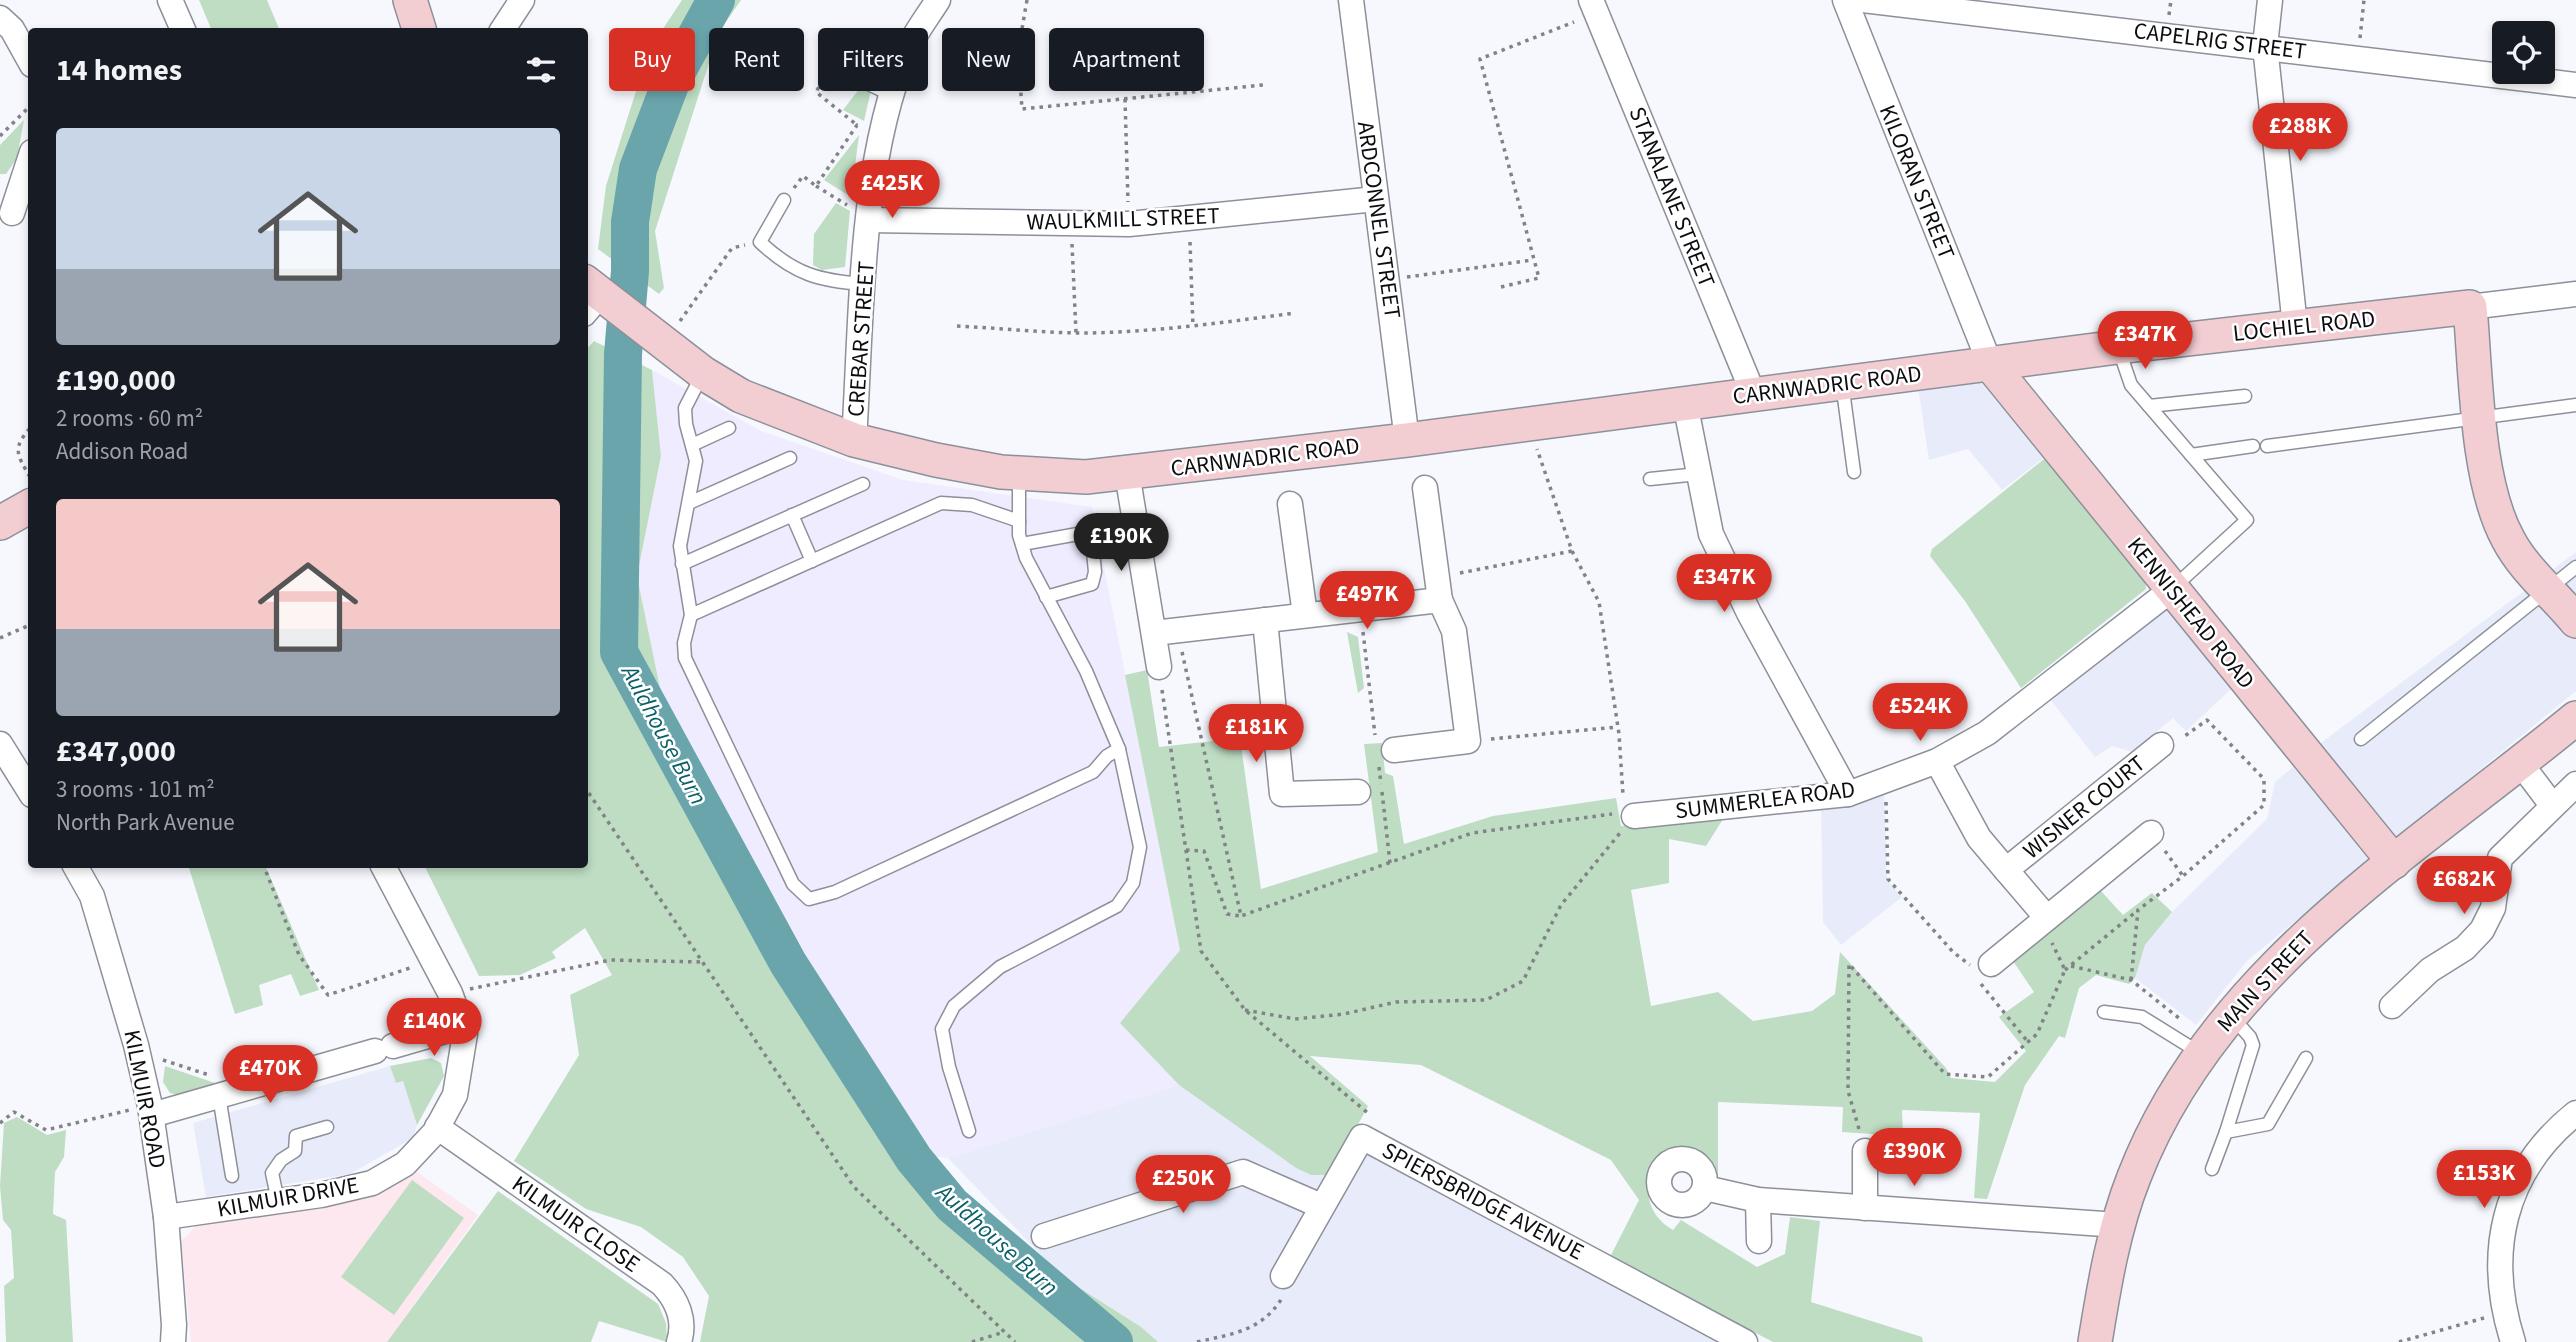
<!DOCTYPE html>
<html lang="en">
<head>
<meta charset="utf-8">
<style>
	:root { --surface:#171b24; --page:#242831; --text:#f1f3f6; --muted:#9ea1a6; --accent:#d93025 }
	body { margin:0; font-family:"Source Sans 3",sans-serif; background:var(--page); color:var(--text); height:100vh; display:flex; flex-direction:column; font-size:26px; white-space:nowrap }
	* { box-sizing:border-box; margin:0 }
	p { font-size:23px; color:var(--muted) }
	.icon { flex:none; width:38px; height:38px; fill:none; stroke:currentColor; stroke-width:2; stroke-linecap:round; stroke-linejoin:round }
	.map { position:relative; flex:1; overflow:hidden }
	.sheet { position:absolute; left:28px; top:28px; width:560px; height:840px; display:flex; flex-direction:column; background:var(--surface); border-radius:7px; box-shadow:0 4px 10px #0003 }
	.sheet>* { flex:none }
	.guide { position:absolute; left:609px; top:28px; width:665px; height:63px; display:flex; gap:14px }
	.controls { position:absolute; left:2492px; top:21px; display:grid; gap:14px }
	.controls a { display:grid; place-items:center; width:63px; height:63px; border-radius:7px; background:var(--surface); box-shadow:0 4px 10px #0003; font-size:35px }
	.price { position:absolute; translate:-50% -60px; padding:0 16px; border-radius:24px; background:var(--accent); color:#fff; font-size:23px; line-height:46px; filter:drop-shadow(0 2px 4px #0008) }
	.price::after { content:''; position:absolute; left:50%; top:42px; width:21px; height:16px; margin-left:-10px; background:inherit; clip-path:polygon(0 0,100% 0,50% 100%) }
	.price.active { background:#222; color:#fff }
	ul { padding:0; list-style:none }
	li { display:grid; align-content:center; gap:14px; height:371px; padding:0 28px }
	li span { display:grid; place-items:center; height:217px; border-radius:7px; color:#555 }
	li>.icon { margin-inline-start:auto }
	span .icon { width:126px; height:126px; fill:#fffc; stroke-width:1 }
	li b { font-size:30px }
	h2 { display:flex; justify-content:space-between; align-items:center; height:84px; padding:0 28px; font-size:30px }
	.chip { padding:0 24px; border-radius:7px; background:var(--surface); box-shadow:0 4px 10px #0003; font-size:24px; line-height:63px }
	.chip.active { background:var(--accent); color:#fff }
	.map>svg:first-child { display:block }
</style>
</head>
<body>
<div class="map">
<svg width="2576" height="1342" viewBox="0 0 2576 1342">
	<rect width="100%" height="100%" fill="#f6f8fe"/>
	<g fill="#e8ecfa">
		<polygon points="1990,364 2057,448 2002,490 1968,449 1929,460 1916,374"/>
		<polygon points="2576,552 2576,691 2247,961 2196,1025 2135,978 2145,945 2172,912 2267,819 2275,782 2326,739"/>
		<polygon points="2171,590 2243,678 2186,731 2173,718 2132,752 2112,746 2095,757 2043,690"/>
		<polygon points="1884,792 1887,881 1902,897 1841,945 1823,922 1821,804"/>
		<polygon points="390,1066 396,1082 403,1080 417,1125 413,1138 350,1174 206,1197 193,1123"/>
		<polygon points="1179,1085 1296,1168 1311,1175 1331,1175 1357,1138 1742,1342 1125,1342 948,1158"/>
	</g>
	<polygon fill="#eeecfe" points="652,370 761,431 903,480 1092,507 1180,950 1121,1023 1179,1085 948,1158 915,1154 661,693 637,576 661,456"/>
	<polygon fill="#fde8ef" points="417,1172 478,1215 387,1342 191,1342 181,1241 196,1226 382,1192"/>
	<g fill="#beddc3">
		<polygon points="199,0 267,0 280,31 212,31"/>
		<polygon points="682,0 741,0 719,32 655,231 664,288 659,294 598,249 606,186 649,50"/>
		<polygon points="853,46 880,63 876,66 836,52"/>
		<polygon points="863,84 871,90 864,121 843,110"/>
		<polygon points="24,120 17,158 6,174 0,174 0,145"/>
		<polygon points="859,135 851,197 824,180"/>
		<polygon points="836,203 850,211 845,267 822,270 813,265 814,234"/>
		<polygon points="594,341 652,370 661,456 637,576 661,693 915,1154 1056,1273 1141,1327 1158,1342 700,1342 709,1296 683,1257 641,1227 586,1209 514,1161 579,1055 570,995 612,975 585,928 552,952 556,958 520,975 479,976 424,865 584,864 584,352"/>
		<polygon points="2049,455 2145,575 2146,589 2021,688 1965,601 1930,556 1932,549"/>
		<polygon points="1347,632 1358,637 1364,688 1358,693"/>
		<path d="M1147 670 1159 747 1240 738 1261 889 1378 852 1364 744 1382 743 1385 773 1393 776 1404 844 1493 816 1616 798 1621 826 1725 816 1706 846 1669 839V883L1631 890 1651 1006 1718 992 1753 1021 1812 1011 1835 994 1840 952 1946 1068 1951 1078 1995 1082 2026 1051 1999 1017 2034 992 2013 961 2100 890 2123 915 2152 893 2172 912 2145 945 2135 978 2129 984 2096 975 2079 988 2065 1038 2059 1036 2025 1085 1987 1199 1974 1198 1980 1113 1902 1110 1903 1136 1842 1132 1843 1107 1718 1102V1177L1711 1172 1705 1155C1649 1136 1627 1204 1673 1230L1681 1220 1757 1267 1785 1254 1790 1217 1820 1221 1811 1302 1922 1337 1923 1342H1773L1610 1257 1639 1200 1611 1160 1421 1065 1310 1056 1368 1106 1331 1175H1311L1296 1168 1179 1085 1120 1023 1180 950 1125 675Z"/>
		<polygon points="188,865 265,865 319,990 300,996 291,974 259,985 263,1005 235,1014"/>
		<polygon points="431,1058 441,1063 444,1076 417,1125 403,1081 396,1083 390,1066"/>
		<polygon points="165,1066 215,1083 187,1097 170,1093 163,1082"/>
		<polygon points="17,1117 47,1135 66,1130 64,1157 55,1172 53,1214 66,1220 73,1342 6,1342 4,1286 14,1278 11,1230 3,1220 0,1186 4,1123"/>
		<polygon points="412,1180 464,1218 394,1315 341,1277"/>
		<polygon points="498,1191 658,1304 666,1323 667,1342 599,1321 591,1342 387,1342"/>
	</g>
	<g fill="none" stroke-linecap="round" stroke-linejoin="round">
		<polyline stroke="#6aa5ac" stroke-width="38" points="716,0 671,82 638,169 630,222 630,271 623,354 619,652 788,963 914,1159 952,1205 1114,1342"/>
		<g stroke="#8d9099" stroke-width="15">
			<g id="lane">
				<polyline points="832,67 892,95"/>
				<path d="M784 200 760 242C794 274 819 281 864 284"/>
				<polyline points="2118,347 2131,385 2247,520 2174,587"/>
				<polyline points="703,373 685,408 686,424 696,461 680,546 691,615 684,643 685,658 793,884 809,899 835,892 1093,772 1107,756 1119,749"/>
				<polyline points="1842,383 1854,472"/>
				<polyline points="2149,406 2245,396"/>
				<polyline points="692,445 729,428"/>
				<polyline points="2267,446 2576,405"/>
				<polyline points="2191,455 2253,446"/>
				<polyline points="1650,479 1698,474"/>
				<polyline points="689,503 790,458"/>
				<polyline points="792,515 812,561"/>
				<polyline points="1022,544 1078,534 1092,541 1095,572 1092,584 1046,597"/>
				<polyline points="682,564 863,484"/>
				<polyline points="691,615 941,503 972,505 1019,521"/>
				<polyline points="2361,739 2576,567"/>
				<polyline points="2104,1012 2142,1017 2200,1053"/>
				<polyline points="2232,1017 2250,1037 2253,1045 2226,1132 2268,1124 2306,1058"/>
				<polyline points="219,1096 232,1176"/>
				<polyline points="969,1131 949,1067 942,1029 954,1006 1000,967 1117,906 1133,883 1140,847 1119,749 1086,671 1026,558 1019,535 1019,474"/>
				<polyline points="2212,1169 2226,1132"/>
				<polyline points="278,1201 272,1173 281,1160 295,1151 296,1136 327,1127"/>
			</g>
		</g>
		<g stroke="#8d9099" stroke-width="27">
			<g id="street">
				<polyline points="170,0 184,32"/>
				<polyline points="1351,0 1407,440"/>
				<polyline points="1591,0 1753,393"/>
				<polyline points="1845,0 1990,364"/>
				<polyline points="1863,0 2576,85"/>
				<polyline points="2270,0 2265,46 2295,326"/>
				<polyline points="0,18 12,29 32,65"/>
				<polyline points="501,32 522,0"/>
				<polyline points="12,213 32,152"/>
				<polyline points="869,220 1129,224 1376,199"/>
				<polyline points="2470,307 2576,294"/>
				<polyline points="584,314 601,294"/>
				<polyline points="1685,403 1711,534 1749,613 1848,794"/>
				<path d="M854 440C862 316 859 165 907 50 915 33 928 16 938 0"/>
				<polyline points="1127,473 1159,667"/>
				<polyline points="1425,488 1440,600"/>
				<polyline points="1290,504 1305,615"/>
				<polyline points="1265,620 1282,794 1358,792"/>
				<polyline points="1154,633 1440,600 1454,631 1468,741 1394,750"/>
				<polyline points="0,744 32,795"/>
				<polyline points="1937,761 1979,838 2006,870 2161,745"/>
				<polyline points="2521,764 2552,805"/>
				<polyline points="1634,816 1848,794 1937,761 1987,733 2171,590"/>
				<polyline points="74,864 92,896 136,1045 150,1106 166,1217 174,1325 173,1342"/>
				<polyline points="2006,870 2047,918"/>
				<polyline points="1991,964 2151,833"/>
				<polyline points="2392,1006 2430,970 2465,948 2482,930 2493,908 2500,858 2576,784"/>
				<polyline points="393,1046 462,1026"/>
				<polyline points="152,1115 375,1051"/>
				<path d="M437 1127 662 1284C677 1300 686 1320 679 1342"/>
				<polyline points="1865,1151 1865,1208"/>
				<circle cx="1682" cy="1182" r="23"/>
				<polyline points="1705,1188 1758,1200 2118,1225"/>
				<polyline points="1758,1200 1759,1241"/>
				<polyline points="166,1217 321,1195 372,1183 405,1164 435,1132 455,1095 465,1034 450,993 382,864"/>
				<polyline points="1044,1236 1243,1172 1321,1206"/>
				<polyline points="1283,1276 1362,1137 1745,1342"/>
				<path d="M2513 1342C2485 1254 2502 1172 2576 1113"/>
			</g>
		</g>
		<g stroke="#8d9099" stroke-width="36">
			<g id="secondary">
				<polyline points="410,0 420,32"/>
				<path d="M584 281 703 373 741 396 854 440 936 460 1001 472 1086 477 1407 440 2118 347 2470 307C2476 374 2476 481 2508 539 2524 570 2554 594 2576 621"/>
				<polyline points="1990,364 2394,862"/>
				<polyline points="0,523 32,505"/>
				<path d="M2095 1342C2104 1287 2113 1230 2134 1177 2214 970 2412 853 2576 718"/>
			</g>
		</g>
		<g stroke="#818387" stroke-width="3.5" stroke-dasharray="3.5 5" stroke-linecap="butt">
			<polyline points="1027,0 1018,52 1022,109 1263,85"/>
			<polyline points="2169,15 2171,0"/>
			<polyline points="2360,38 2364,0"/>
			<polyline points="823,80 816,92 857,125"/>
			<polyline points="1125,99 1128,202"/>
			<polyline points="0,136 32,104"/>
			<polyline points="816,186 847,205"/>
			<polyline points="794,188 803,176 816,186 857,125 860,126"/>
			<polyline points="1190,242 1193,327"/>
			<polyline points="1072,244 1076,333"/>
			<polyline points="1407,277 1533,260"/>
			<polyline points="1501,287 1539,278 1480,59 1574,22"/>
			<polyline points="680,321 732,248 745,245"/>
			<path d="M957 326C1000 328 1043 333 1086 333 1157 332 1226 322 1295 313"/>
			<polyline points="584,339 584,343"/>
			<path d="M30 477C16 453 12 448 32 426"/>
			<polyline points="1572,551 1599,602 1619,734 1623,795"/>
			<polyline points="1460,573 1572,551 1537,449"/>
			<polyline points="1363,632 1375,735"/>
			<polyline points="0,638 32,624"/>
			<polyline points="1182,652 1241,916 1472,833 1612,814"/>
			<polyline points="1162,690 1201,951 1245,1010 1369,1114"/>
			<polyline points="1491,739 1617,727"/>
			<polyline points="1379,767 1381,784"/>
			<polyline points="584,786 854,1187 1015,1342"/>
			<polyline points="1382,792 1390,863"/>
			<polyline points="1886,802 1888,879 1953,952 1970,965"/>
			<polyline points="1186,850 1204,851 1227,914 1241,916"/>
			<polyline points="2165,851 2183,876"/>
			<polyline points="263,864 299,955 328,995 413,967"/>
			<polyline points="2071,966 2131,980 2180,1019"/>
			<polyline points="2065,970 2138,910"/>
			<polyline points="2131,980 2138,910 2183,876 2264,805 2264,779 2207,720 2182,738"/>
			<polyline points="1981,984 2028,1042"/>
			<polyline points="470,989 610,960 703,962"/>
			<polyline points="1245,1010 1295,1019 1344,1014 1396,1002 1486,1000 1523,981 1561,905 1620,833"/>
			<polyline points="163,1060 209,1075"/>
			<polyline points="0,1123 14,1112 46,1130 130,1110"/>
			<polyline points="1859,1129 1848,1091 1849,964 1945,1074 1988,1077 2037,1034 2065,970 2052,943"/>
			<polyline points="972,1342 1004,1332"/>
			<path d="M1197 1342C1232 1334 1262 1331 1282 1298"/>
			<polyline points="2399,1342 2484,1318"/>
		</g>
		<use href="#lane" stroke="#fff" stroke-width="12"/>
		<use href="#street" stroke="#fff" stroke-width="24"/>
		<use href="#secondary" stroke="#f2ced3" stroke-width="33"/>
	</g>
	<g text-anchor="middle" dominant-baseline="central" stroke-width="5" stroke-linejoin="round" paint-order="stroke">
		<g font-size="23" fill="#0c0d10" stroke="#fff">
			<text transform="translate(2220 41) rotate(7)">CAPELRIG STREET</text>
			<text transform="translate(1917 182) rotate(68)">KILORAN STREET</text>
			<text transform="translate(1672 197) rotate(68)">STANALANE STREET</text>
			<text transform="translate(1123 219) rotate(-2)">WAULKMILL STREET</text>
			<text transform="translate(1379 220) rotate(82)">ARDCONNEL STREET</text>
			<text transform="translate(2304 326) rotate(-6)">LOCHIEL ROAD</text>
			<text transform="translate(861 339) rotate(-86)">CREBAR STREET</text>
			<text transform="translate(1827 385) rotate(-7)">CARNWADRIC ROAD</text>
			<text transform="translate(1265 457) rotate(-7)">CARNWADRIC ROAD</text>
			<text transform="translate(2191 613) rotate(51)">KENNISHEAD ROAD</text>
			<text transform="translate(1765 800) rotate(-7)">SUMMERLEA ROAD</text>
			<text transform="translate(2084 807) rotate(-39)">WISNER COURT</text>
			<text transform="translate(2265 981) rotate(-47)">MAIN STREET</text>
			<text transform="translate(145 1099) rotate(79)">KILMUIR ROAD</text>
			<text transform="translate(288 1197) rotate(-10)">KILMUIR DRIVE</text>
			<text transform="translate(1483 1201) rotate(28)">SPIERSBRIDGE AVENUE</text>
			<text transform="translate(576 1224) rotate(35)">KILMUIR CLOSE</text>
		</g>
		<g font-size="24" font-style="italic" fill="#0a6068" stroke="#fff">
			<text transform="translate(664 735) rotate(62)">Auldhouse Burn</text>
			<text transform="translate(997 1240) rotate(42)">Auldhouse Burn</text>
		</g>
	</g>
</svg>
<div class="controls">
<a><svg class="icon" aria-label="locate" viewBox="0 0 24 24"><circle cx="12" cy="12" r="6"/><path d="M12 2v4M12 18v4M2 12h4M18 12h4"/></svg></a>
</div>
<b class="price" style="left:2300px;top:163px">£288K</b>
<b class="price" style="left:892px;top:220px">£425K</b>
<b class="price" style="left:2145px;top:371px">£347K</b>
<b class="price active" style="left:1121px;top:573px">£190K</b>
<b class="price" style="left:1724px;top:614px">£347K</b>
<b class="price" style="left:1367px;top:631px">£497K</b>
<b class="price" style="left:1920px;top:743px">£524K</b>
<b class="price" style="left:1256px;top:764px">£181K</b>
<b class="price" style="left:2464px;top:916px">£682K</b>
<b class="price" style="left:434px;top:1058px">£140K</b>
<b class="price" style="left:270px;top:1105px">£470K</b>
<b class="price" style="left:1914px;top:1188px">£390K</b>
<b class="price" style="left:2484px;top:1210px">£153K</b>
<b class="price" style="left:1183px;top:1215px">£250K</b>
<div class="guide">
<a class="chip active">Buy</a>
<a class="chip">Rent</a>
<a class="chip">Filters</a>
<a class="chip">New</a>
<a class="chip">Apartment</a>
</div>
<section class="sheet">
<h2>14 homes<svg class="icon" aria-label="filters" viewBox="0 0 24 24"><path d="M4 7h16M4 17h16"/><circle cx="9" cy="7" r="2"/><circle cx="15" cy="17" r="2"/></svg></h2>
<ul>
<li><span style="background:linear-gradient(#c9d6e8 65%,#9aa5b1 0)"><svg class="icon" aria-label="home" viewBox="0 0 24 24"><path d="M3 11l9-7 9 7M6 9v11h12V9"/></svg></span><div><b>£190,000</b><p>2 rooms · 60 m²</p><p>Addison Road</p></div></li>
<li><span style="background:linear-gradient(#f6c9c9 60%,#9aa5b1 0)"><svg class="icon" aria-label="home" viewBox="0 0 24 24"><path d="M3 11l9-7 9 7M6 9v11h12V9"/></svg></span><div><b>£347,000</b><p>3 rooms · 101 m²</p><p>North Park Avenue</p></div></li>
</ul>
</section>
</div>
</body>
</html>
